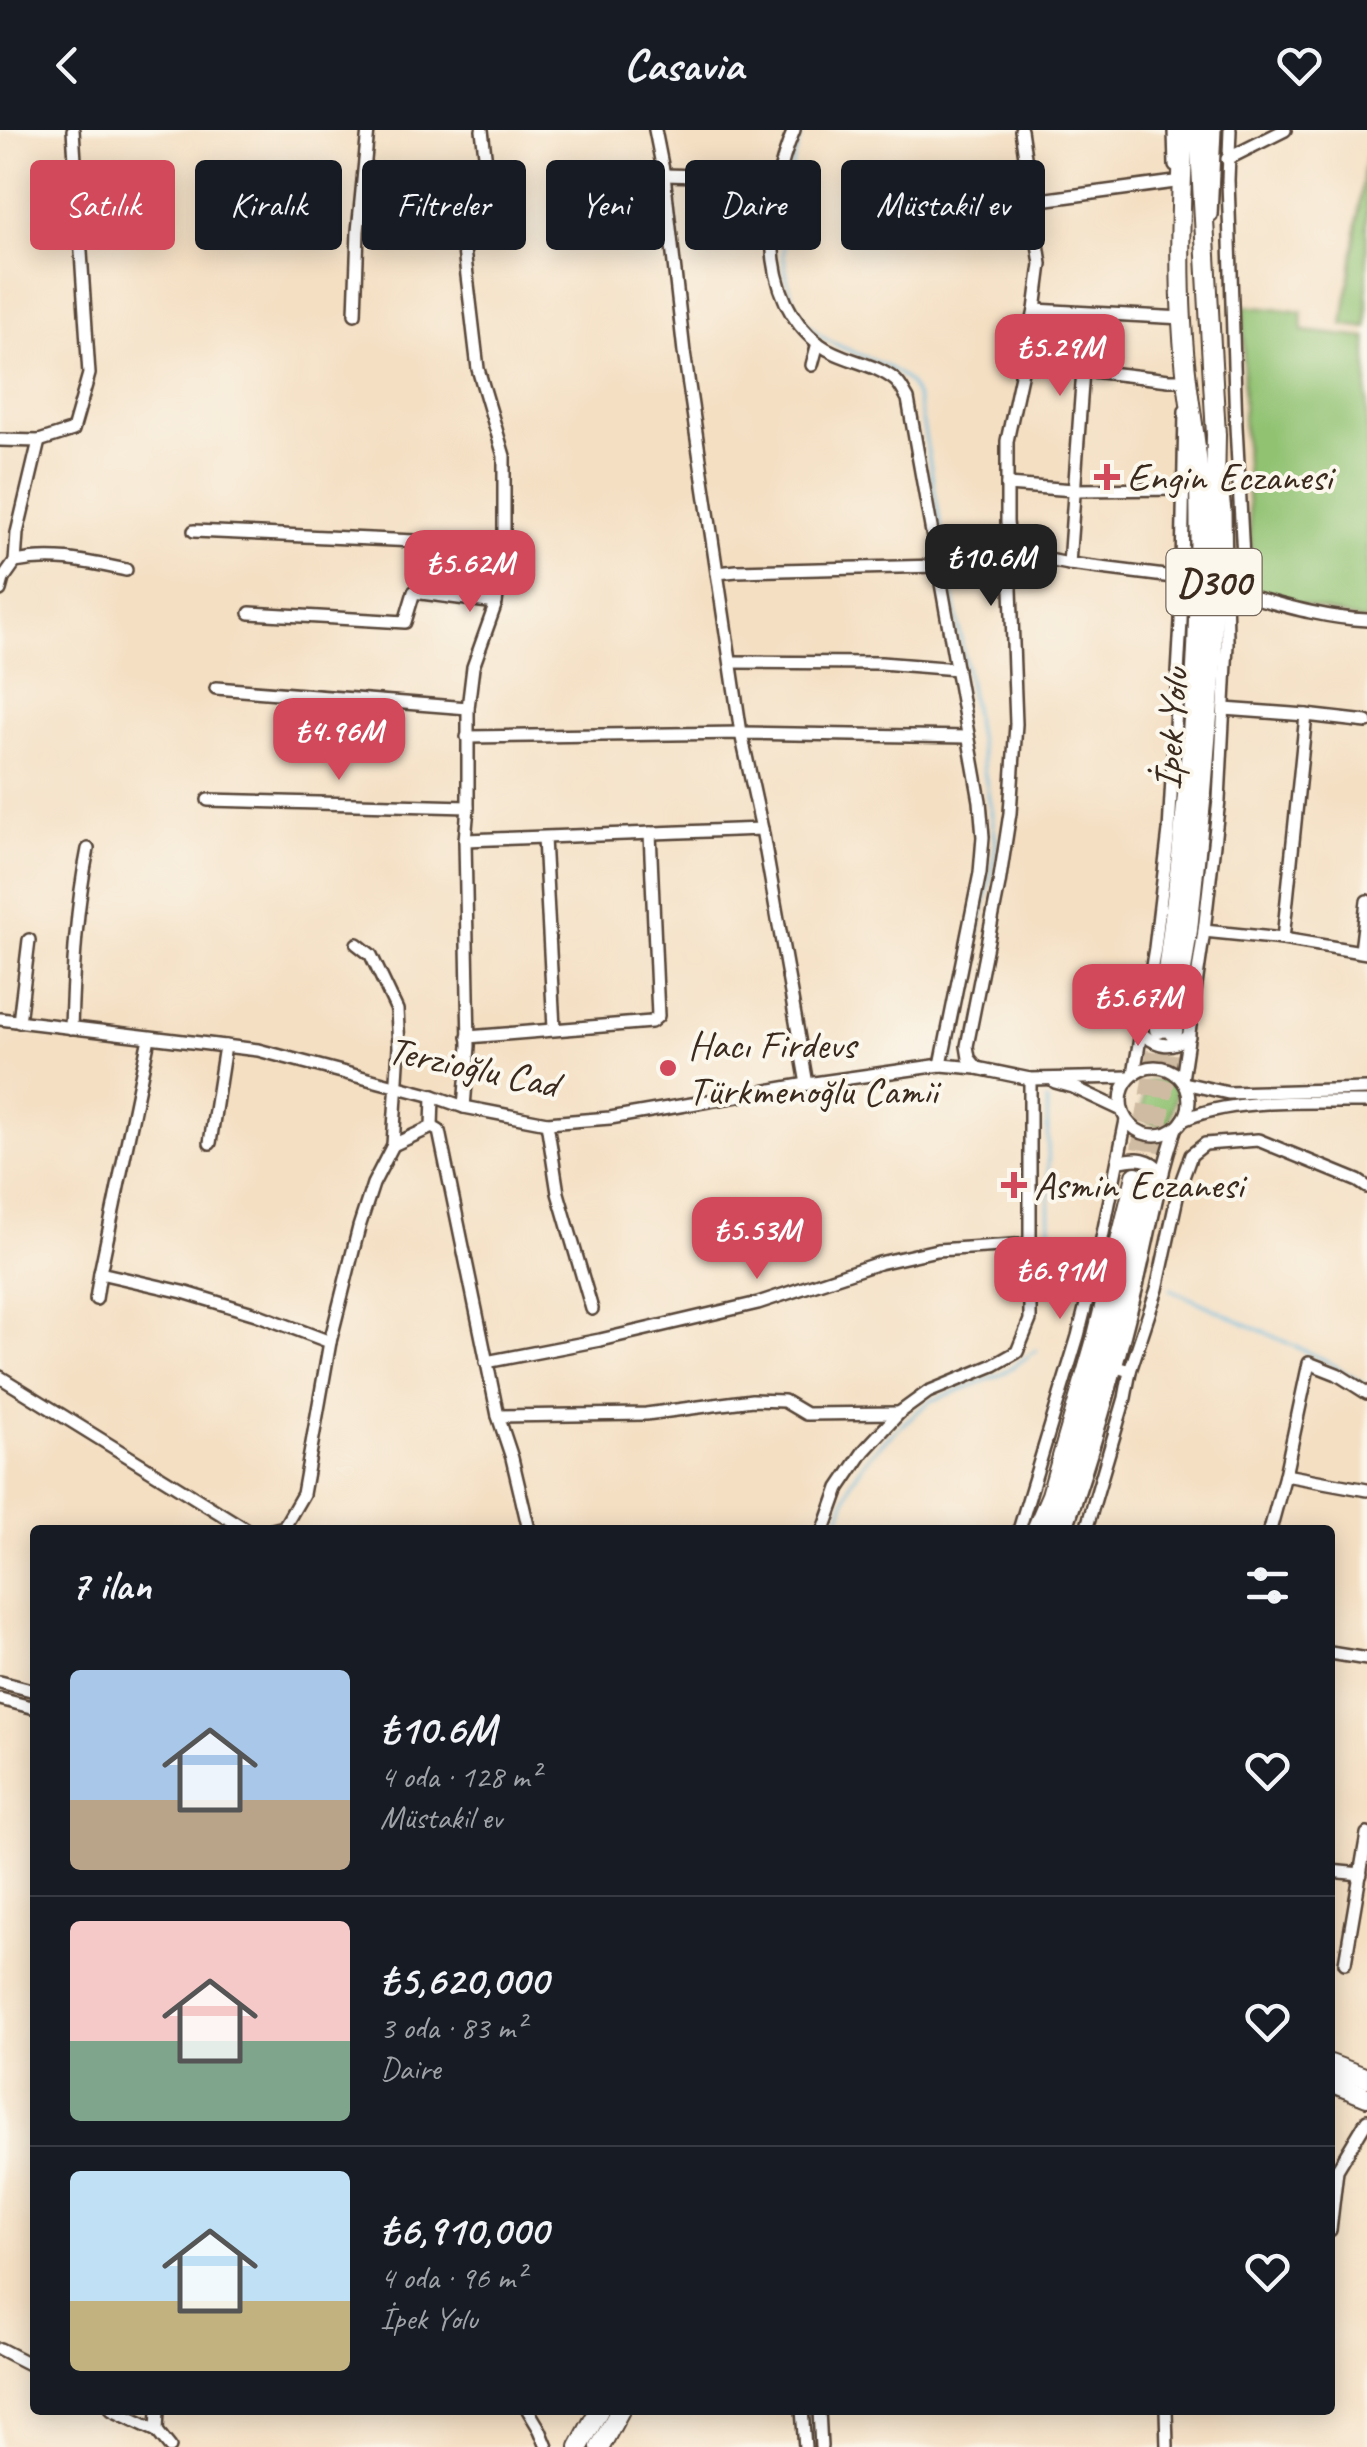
<!DOCTYPE html>
<html lang="tr">
<head>
<meta charset="utf-8">
<style>
	:root { --surface:#171b24; --page:#20242c; --text:#f1f3f6; --muted:#9ea1a6; --line:#363941; --accent:#d1495b }
	body { margin:0; font-family:Caveat,sans-serif; background:var(--page); color:var(--text); height:100vh; display:flex; flex-direction:column; font-size:38px; white-space:nowrap }
	* { box-sizing:border-box; margin:0 }
	p { font-size:32px; color:var(--muted) }
	.icon { flex:none; width:55px; height:55px; fill:none; stroke:currentColor; stroke-width:2; stroke-linecap:round; stroke-linejoin:round }
	.map { position:relative; flex:1; overflow:hidden }
	.sheet { position:absolute; left:30px; top:1395px; width:1305px; height:890px; display:flex; flex-direction:column; background:var(--surface); border-radius:10px; box-shadow:0 5px 25px #0003 }
	.sheet>* { flex:none }
	.top-card { position:absolute; left:30px; top:30px; width:1308px; height:90px; display:flex; gap:20px }
	.price { position:absolute; translate:-50% -85px; padding:0 22px; border-radius:20px; background:var(--accent); color:#fff; font-size:32px; line-height:65px; filter:drop-shadow(0 2px 5px #0008) }
	.price::after { content:''; position:absolute; left:50%; top:60px; width:30px; height:22px; margin-left:-15px; background:inherit; clip-path:polygon(0 0,100% 0,50% 100%) }
	.price.current { background:#222; color:#fff }
	ul { padding:0; list-style:none }
	li { display:flex; align-items:center; gap:30px; height:250px; padding:0 40px }
	li+li { border-top:2px solid var(--line) }
	li span { display:grid; place-items:center; flex:none; width:280px; height:200px; border-radius:10px; color:#555 }
	li>.icon { margin-inline-start:auto }
	span .icon { width:120px; height:120px; fill:#fffc; stroke-width:1 }
	li b { font-size:42px }
	h2 { display:flex; justify-content:space-between; align-items:center; height:120px; padding:0 40px; font-size:42px }
	.pill { padding:0 35px; border-radius:10px; background:var(--surface); box-shadow:0 5px 25px #0003; font-size:35px; line-height:90px }
	.pill.current { background:var(--accent); color:#fff }
	header { display:flex; justify-content:space-between; align-items:center; height:130px; padding:0 40px; background:var(--surface); font-size:45px; font-weight:700 }
	.map>svg:first-child { display:block }
</style>
</head>
<body>
<header><svg class="icon" aria-label="back" viewBox="0 0 24 24"><path d="M15 5l-7 7 7 7"/></svg>Casavia<svg class="icon" aria-label="heart" viewBox="0 0 24 24"><path d="M12 20l-8-8c-3-5 5-10 8-4 3-6 11-1 8 4z"/></svg></header>
<div class="map">
<svg width="1367" height="2317" viewBox="0 0 1367 2317">
	<rect width="100%" height="100%" fill="#fbf7ec"/>
	<filter id="ink" filterUnits="userSpaceOnUse"><feTurbulence type="fractalNoise" baseFrequency=".01" numOctaves="2"/><feDisplacementMap in="SourceGraphic" scale="20" xChannelSelector="R" yChannelSelector="G"/><feConvolveMatrix kernelMatrix="1 2 1 2 8 2 1 2 1" color-interpolation-filters="sRGB"/></filter>
	<filter id="wash" filterUnits="userSpaceOnUse"><feTurbulence type="fractalNoise" baseFrequency=".0048" numOctaves="4" result="noise"/><feDisplacementMap in="SourceGraphic" scale="40" xChannelSelector="R" yChannelSelector="G"/><feGaussianBlur stdDeviation="2.25" result="paint"/><feColorMatrix in="noise" values="0 0 0 0 0 0 0 0 0 0 0 0 0 0 0 0 0 1.4 0 .05"/><feComposite in="paint" operator="in"/></filter>
	<g filter="url(#wash)">
		<rect width="100%" height="100%" fill="#f4dfc3"/>
		<g fill="#91c272" stroke="#667648" stroke-width="2.5">
			<polygon points="1366,27 1367,27 1367,198 1343,195"/>
			<polygon points="1244,176 1302,182 1303,201 1367,208 1367,492 1254,461 1243,289"/>
			<path d="M1150 951H1164L1174 957 1176 962 1170 990C1159 998 1150 993 1141 985L1145 954Z"/>
		</g>
		<g fill="none" stroke-linecap="round" stroke-linejoin="round">
			<g stroke="#60b7dd" stroke-width="2.5">
				<path d="M803 0C783 57 765 159 818 204 840 222 894 231 911 256 919 267 921 287 924 300L991 680 996 712 993 737 972 830 953 934"/>
				<polyline points="1047,970 1050,1105"/>
				<polyline points="1170,1159 1329,1232 1367,1256"/>
				<polyline points="835,1400 852,1351 870,1324 911,1287 931,1271 1002,1244 1037,1220"/>
				<polyline points="811,2280 814,2317"/>
			</g>
		</g>
	</g>
	<g filter="url(#ink)">
		<g fill="none" stroke-linecap="round" stroke-linejoin="round">
			<g stroke="#cfbba2" stroke-width="18" stroke-dasharray="18 9" stroke-linecap="butt">
				<polyline points="1136,1046 1159,899"/>
				<polyline points="1151,1048 1173,902"/>
			</g>
			<g stroke="#574537" stroke-width="16">
				<g id="minor">
					<polyline points="655,0 664,45 684,222 741,603 762,699 807,954"/>
					<path d="M794 0C766 64 756 166 819 214 842 231 873 232 895 250 901 255 904 263 908 269L980 671 983 707 980 743 941 935"/>
					<polyline points="1174,0 1175,36"/>
					<path d="M1230 0 1228 50 1236 296 1245 465C1285 476 1325 488 1367 490"/>
					<polyline points="1227,29 1285,0"/>
					<polyline points="664,45 778,48"/>
					<polyline points="1033,71 1175,52"/>
					<polyline points="1211,85 1215,0"/>
					<polyline points="1035,180 1183,188"/>
					<polyline points="355,184 358,101 368,0"/>
					<polyline points="812,235 818,213"/>
					<polyline points="0,310 39,311 73,300 89,244 73,0"/>
					<polyline points="1007,355 1074,360 1184,359"/>
					<polyline points="194,401 504,415"/>
					<polyline points="1012,423 1069,434 1181,448"/>
					<polyline points="15,432 17,403 39,311"/>
					<polyline points="1069,434 1083,240 1169,250 1187,250 1187,252"/>
					<polyline points="717,443 737,441 938,436"/>
					<path d="M0 460 3 449 15 432C55 424 87 432 126 440"/>
					<polyline points="250,483 405,492 414,462 496,473"/>
					<polyline points="732,532 881,533 957,539"/>
					<polyline points="216,558 468,578"/>
					<polyline points="1224,579 1306,585 1367,592"/>
					<polyline points="467,607 741,603 968,607"/>
					<polyline points="208,670 468,677"/>
					<polyline points="544,708 554,898"/>
					<polyline points="465,710 762,699"/>
					<polyline points="1204,801 1283,809 1367,823"/>
					<polyline points="1283,809 1306,585"/>
					<polyline points="1361,821 1367,771"/>
					<polyline points="0,889 258,920 433,966 464,977 547,993 610,988 807,954 941,935 977,938 1030,949 1131,947"/>
					<polyline points="19,892 29,810"/>
					<path d="M71 898C73 837 76 778 88 719"/>
					<path d="M1142 904C1159 917 1171 919 1189 906"/>
					<polyline points="468,907 651,892 658,886 650,703"/>
					<polyline points="149,908 100,1143 183,1162 256,1184 330,1212"/>
					<circle cx="1155" cy="971" r="34"/>
					<polyline points="977,938 969,928 967,916 999,754 1010,683 1016,594 1011,459 1013,433 1007,392 1007,311 1035,180 1041,134 1021,0"/>
					<polyline points="1134,944 1155,818 1169,701 1181,491 1185,281"/>
					<polyline points="1182,950 1204,801 1219,670 1227,514 1225,381 1222,357"/>
					<polyline points="1055,952 1073,957 1122,980"/>
					<polyline points="1184,953 1228,963 1367,959"/>
					<polyline points="464,977 469,916 465,710 468,677 468,578 473,537 496,473 504,415 504,326 478,239 464,120 479,83 487,41 482,0"/>
					<path d="M1183 990C1234 967 1311 973 1367 972"/>
					<polyline points="547,993 558,1063 592,1179"/>
					<polyline points="432,997 439,1001 498,1286 512,1328 529,1400"/>
					<polyline points="210,1013 225,916"/>
					<polyline points="393,1015 432,997 433,966"/>
					<path d="M1118 1032C1137 1027 1150 1027 1163 1043"/>
					<polyline points="96,1169 100,1143"/>
					<polyline points="486,1232 600,1210 758,1173 879,1133 937,1120 1031,1114"/>
					<polyline points="1116,1237 1130,1241 1157,1159 1179,1058 1191,1025 1205,1014 1258,1010 1358,1051 1367,1057"/>
					<polyline points="0,1247 247,1400"/>
					<polyline points="498,1286 646,1284 752,1270 784,1271 806,1284 899,1283"/>
					<polyline points="1285,1345 1367,1360"/>
					<polyline points="272,1400 284,1397 303,1364 330,1212 359,1097 373,1054 393,1015 399,917 397,880 371,825 357,814"/>
					<polyline points="824,1400 839,1358 864,1321 899,1283 928,1262 994,1235 1017,1222 1030,1190 1030,949"/>
					<polyline points="1019,1400 1078,1206 1099,1123 1126,990"/>
					<path d="M1066 1400C1094 1320 1117 1238 1137 1156 1150 1103 1158 1050 1176 998"/>
					<polyline points="1086,1400 1125,1268 1130,1241"/>
					<polyline points="1270,1400 1285,1345 1309,1233 1337,1244 1367,1263"/>
					<polyline points="1330,1523 1367,1529"/>
					<polyline points="0,1552 35,1561"/>
					<polyline points="0,1569 35,1578"/>
					<polyline points="1330,1741 1361,1744"/>
					<polyline points="1345,1833 1367,1704"/>
					<polyline points="1330,2100 1337,2040 1367,1990"/>
					<polyline points="0,2219 35,2237"/>
					<polyline points="112,2280 157,2301 170,2317"/>
					<polyline points="528,2280 540,2300 547,2317"/>
					<polyline points="802,2280 805,2317"/>
					<polyline points="819,2280 821,2317"/>
					<polyline points="1166,2280 1167,2317"/>
					<polyline points="157,2301 158,2280"/>
				</g>
			</g>
			<g stroke="#574537" stroke-width="22">
				<g id="highway">
					<path d="M1159 899C1185 719 1203 537 1199 355 1198 319 1191 285 1187 250 1177 167 1180 83 1184 0"/>
					<polyline points="1173,902 1188,800 1202,662 1212,535 1216,305 1201,36 1201,0"/>
					<polyline points="1036,1400 1051,1365 1097,1206 1136,1046"/>
					<path d="M1053 1400C1094 1286 1122 1167 1151 1049"/>
					<polyline points="1330,1934 1367,1948"/>
					<polyline points="1330,1952 1367,1967"/>
					<polyline points="579,2317 599,2280"/>
					<polyline points="600,2317 620,2280"/>
				</g>
			</g>
			<use href="#minor" stroke="#fff" stroke-width="11"/>
			<use href="#highway" stroke="#fff" stroke-width="18"/>
		</g>
	</g>
	<g fill="#d1495b" stroke="#fbf7ec" stroke-width="4">
		<path d="M1102 332h10v10h10v10h-10v10h-10v-10h-10v-10h10z"/>
		<circle cx="668" cy="938" r="10"/>
		<path d="M1009 1040h10v10h10v10h-10v10h-10v-10h-10v-10h10z"/>
	</g>
	<g text-anchor="middle" dominant-baseline="central" stroke-width="8" stroke-linejoin="round" paint-order="stroke">
		<rect fill="#fbf7ec" stroke="#75685c" stroke-width="2.5" x="1166.5" y="419" width="95" height="66" rx="8"/>
		<g font-size="38" font-weight="bold" fill="#3b2a1e">
			<text x="1214" y="452">D300</text>
		</g>
		<g font-size="40" fill="#3b2a1e" stroke="#fbf7ec" text-anchor="start">
			<text x="1127" y="347">Engin Eczanesi</text>
			<text x="688" y="915">Hacı Firdevs<tspan x="688" dy="46">Türkmenoğlu Camii</tspan></text>
			<text x="1034" y="1055">Asmin Eczanesi</text>
		</g>
		<g font-size="40" fill="#3b2a1e" stroke="#fbf7ec">
			<text transform="translate(1171 599) rotate(-86)">İpek Yolu</text>
			<text transform="translate(473 937) rotate(12)">Terzioğlu Cad</text>
		</g>
	</g>
</svg>
<b class="price" style="left:1060px;top:269px">₺5.29M</b>
<b class="price current" style="left:991px;top:479px">₺10.6M</b>
<b class="price" style="left:470px;top:485px">₺5.62M</b>
<b class="price" style="left:339px;top:653px">₺4.96M</b>
<b class="price" style="left:1138px;top:919px">₺5.67M</b>
<b class="price" style="left:757px;top:1152px">₺5.53M</b>
<b class="price" style="left:1060px;top:1192px">₺6.91M</b>
<div class="top-card">
<a class="pill current">Satılık</a>
<a class="pill">Kiralık</a>
<a class="pill">Filtreler</a>
<a class="pill">Yeni</a>
<a class="pill">Daire</a>
<a class="pill">Müstakil ev</a>
</div>
<section class="sheet">
<h2>7 ilan<svg class="icon" aria-label="filters" viewBox="0 0 24 24"><path d="M4 7h16M4 17h16"/><circle cx="9" cy="7" r="2"/><circle cx="15" cy="17" r="2"/></svg></h2>
<ul>
<li><span style="background:linear-gradient(#a9c7e8 65%,#b9a48a 0)"><svg class="icon" aria-label="home" viewBox="0 0 24 24"><path d="M3 11l9-7 9 7M6 9v11h12V9"/></svg></span><div><b>₺10.6M</b><p>4 oda · 128 m²</p><p>Müstakil ev</p></div><svg class="icon" aria-label="heart" viewBox="0 0 24 24"><path d="M12 20l-8-8c-3-5 5-10 8-4 3-6 11-1 8 4z"/></svg></li>
<li><span style="background:linear-gradient(#f6c9c9 60%,#7fa58c 0)"><svg class="icon" aria-label="home" viewBox="0 0 24 24"><path d="M3 11l9-7 9 7M6 9v11h12V9"/></svg></span><div><b>₺5,620,000</b><p>3 oda · 83 m²</p><p>Daire</p></div><svg class="icon" aria-label="heart" viewBox="0 0 24 24"><path d="M12 20l-8-8c-3-5 5-10 8-4 3-6 11-1 8 4z"/></svg></li>
<li><span style="background:linear-gradient(#bfe0f5 65%,#c2b280 0)"><svg class="icon" aria-label="home" viewBox="0 0 24 24"><path d="M3 11l9-7 9 7M6 9v11h12V9"/></svg></span><div><b>₺6,910,000</b><p>4 oda · 96 m²</p><p>İpek Yolu</p></div><svg class="icon" aria-label="heart" viewBox="0 0 24 24"><path d="M12 20l-8-8c-3-5 5-10 8-4 3-6 11-1 8 4z"/></svg></li>
</ul>
</section>
</div>
</body>
</html>
